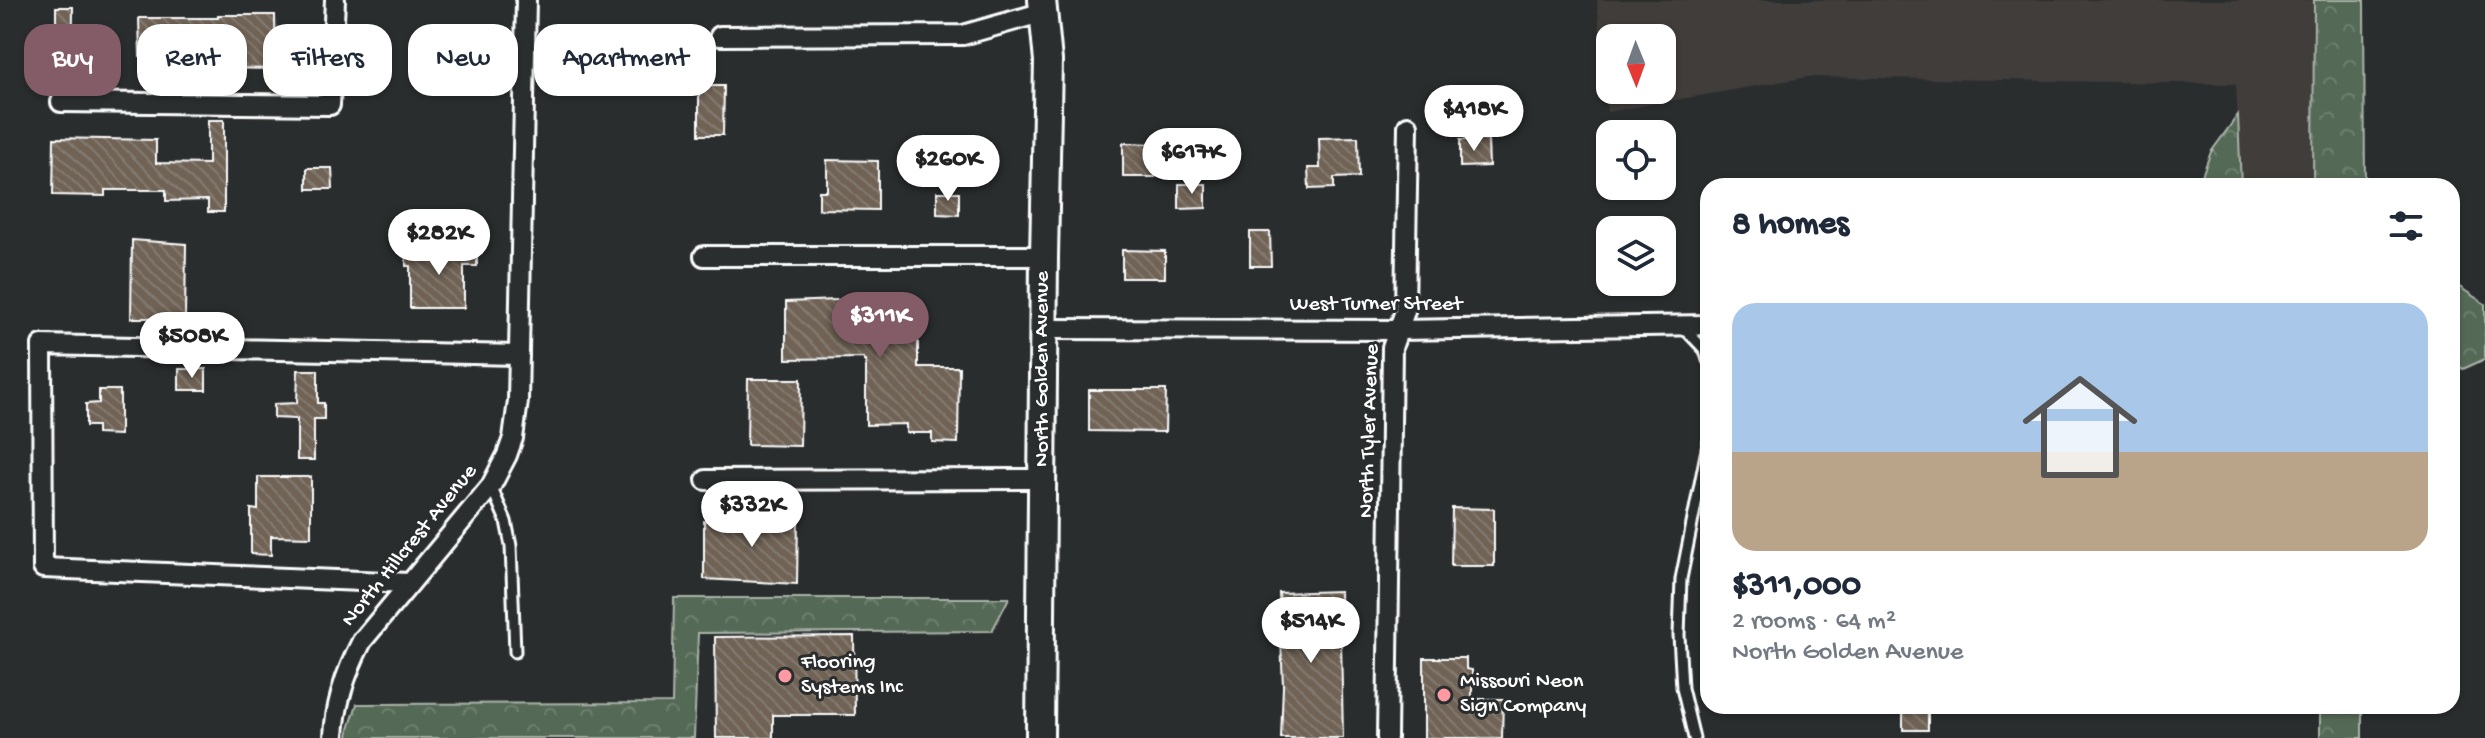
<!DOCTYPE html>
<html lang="en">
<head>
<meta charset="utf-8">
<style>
	:root { --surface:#fff; --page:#f2f2f3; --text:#1f2937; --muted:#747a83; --line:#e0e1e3; --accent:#845c67 }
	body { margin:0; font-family:"Gochi Hand",sans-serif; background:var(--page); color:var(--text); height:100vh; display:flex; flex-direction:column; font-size:30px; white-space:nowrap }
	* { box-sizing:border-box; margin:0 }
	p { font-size:26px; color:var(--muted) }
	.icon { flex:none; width:44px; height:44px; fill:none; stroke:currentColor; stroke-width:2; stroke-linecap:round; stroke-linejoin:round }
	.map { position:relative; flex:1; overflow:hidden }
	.drawer { position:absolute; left:1700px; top:178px; width:760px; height:536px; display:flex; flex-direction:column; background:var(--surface); border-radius:24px; box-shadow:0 2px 6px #0004 }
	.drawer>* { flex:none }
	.guide { position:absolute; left:24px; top:24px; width:760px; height:72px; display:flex; gap:16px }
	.needle { width:52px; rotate:179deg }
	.controls { position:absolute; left:1596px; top:24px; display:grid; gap:16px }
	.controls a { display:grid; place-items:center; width:80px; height:80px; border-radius:16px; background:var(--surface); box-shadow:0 2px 6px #0004; font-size:40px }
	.price { position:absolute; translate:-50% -68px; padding:0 18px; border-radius:28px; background:#fff; color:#222; font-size:26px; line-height:52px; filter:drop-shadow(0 2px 4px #0008) }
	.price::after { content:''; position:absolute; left:50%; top:48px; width:24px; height:18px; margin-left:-12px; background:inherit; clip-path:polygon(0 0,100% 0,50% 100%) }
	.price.current { background:var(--accent); color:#fff }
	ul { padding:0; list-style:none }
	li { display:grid; align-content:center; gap:16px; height:424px; padding:0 32px }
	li+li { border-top:2px solid var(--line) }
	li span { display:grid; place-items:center; height:248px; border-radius:24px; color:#555 }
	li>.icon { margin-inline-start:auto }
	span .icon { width:144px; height:144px; fill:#fffc; stroke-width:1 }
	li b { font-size:34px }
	h2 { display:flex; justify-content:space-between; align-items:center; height:96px; padding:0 32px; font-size:34px }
	.chip { padding:0 28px; border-radius:24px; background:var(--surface); box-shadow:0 2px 6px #0004; font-size:28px; line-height:72px }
	.chip.current { background:var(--accent); color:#fff }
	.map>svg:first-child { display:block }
</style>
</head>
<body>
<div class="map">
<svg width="2485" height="738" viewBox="0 0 2485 738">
	<defs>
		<pattern id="forest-crowns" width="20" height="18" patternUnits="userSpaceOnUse" patternTransform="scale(2)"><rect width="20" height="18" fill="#546a56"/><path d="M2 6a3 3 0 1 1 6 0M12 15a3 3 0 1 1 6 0" fill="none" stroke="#6e806f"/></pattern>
		<pattern id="building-back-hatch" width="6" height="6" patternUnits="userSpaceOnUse" patternTransform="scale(2)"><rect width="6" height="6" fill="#6f6356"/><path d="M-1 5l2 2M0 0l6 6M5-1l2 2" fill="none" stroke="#857a6f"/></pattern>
	</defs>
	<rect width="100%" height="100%" fill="#2a2d2e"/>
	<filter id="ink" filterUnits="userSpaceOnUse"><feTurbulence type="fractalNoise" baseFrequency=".0125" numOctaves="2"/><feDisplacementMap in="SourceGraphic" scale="16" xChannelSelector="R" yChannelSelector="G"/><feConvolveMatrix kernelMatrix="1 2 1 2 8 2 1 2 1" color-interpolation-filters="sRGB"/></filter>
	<g filter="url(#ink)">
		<path fill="#3f3d3a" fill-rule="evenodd" d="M1597 0H2314L2313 186H2241L2236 84 1808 77 1607 112ZM1610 38H1662V90H1610Z"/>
		<g fill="url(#forest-crowns)" stroke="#aab4aa" stroke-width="2">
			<polygon points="2314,0 2364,0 2365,186 2313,186"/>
			<polygon points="2238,115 2241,186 2198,186 2211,152"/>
			<polygon points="2452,282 2485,304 2485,359 2463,369 2452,361"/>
			<polygon points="674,598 1009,598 992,631 698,633 694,738 348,738 349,729 357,704 672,703"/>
			<rect x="2320" y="706" width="42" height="32"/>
		</g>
		<g fill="url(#building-back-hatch)" stroke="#fff" stroke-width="2">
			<polygon points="56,7 73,7 72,90 56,90"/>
			<polygon points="218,15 275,15 276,69 218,68 218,60 180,59 181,55 140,56 139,18 218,18"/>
			<polygon points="699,86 724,86 723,135 699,135"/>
			<polygon points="208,120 224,120 224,212 208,212 208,200 166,201 166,190 105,190 105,196 53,195 54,138 156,140 156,163 208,164"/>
			<polygon points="1358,137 1359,177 1334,178 1334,188 1309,189 1308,168 1320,168 1319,138"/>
			<polygon points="1460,140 1488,140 1489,166 1460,167"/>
			<polygon points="1123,143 1155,144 1155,177 1123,177"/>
			<polygon points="827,160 878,161 878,210 819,209 819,191 827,191"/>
			<polygon points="307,168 332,168 333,189 307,189"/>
			<polygon points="1179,184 1206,184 1206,208 1179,209"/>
			<polygon points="937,192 959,192 959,215 937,214"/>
			<polygon points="1250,232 1270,232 1271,266 1250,266"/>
			<polygon points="132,240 186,244 185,318 131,318"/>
			<polygon points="477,249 477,266 464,266 464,308 410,308 410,266 406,266 406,250"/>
			<polygon points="1122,250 1165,251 1165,278 1122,278"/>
			<polygon points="864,299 918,300 918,367 959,367 958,443 932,442 932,433 906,433 906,424 866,425 866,361 864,361 864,358 786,359 786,302"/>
			<rect x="179" y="369" width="27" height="21"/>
			<polygon points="298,370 318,370 318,403 324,403 324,419 314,419 314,460 297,460 297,419 274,418 274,404 297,403"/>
			<polygon points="748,379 801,379 800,446 747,445"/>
			<polygon points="99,390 120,390 120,435 97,434 97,426 86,426 86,404 99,403"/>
			<polygon points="1089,390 1166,390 1165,432 1089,431"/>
			<polygon points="258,477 311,477 311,537 271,536 271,555 251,554 251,509 258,510"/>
			<polygon points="1452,508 1494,509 1494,566 1451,566"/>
			<polygon points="743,510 759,510 759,516 798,517 797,584 704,579 704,521 743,521"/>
			<polygon points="1340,591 1343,738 1281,738 1283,686 1279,593"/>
			<polygon points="854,636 855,715 773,715 773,738 716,738 715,637"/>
			<polygon points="1424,658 1466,658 1466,669 1472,670 1472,699 1503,699 1502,738 1424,738"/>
			<rect x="1903" y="706" width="25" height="24"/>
		</g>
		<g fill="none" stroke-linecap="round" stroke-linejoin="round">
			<g stroke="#fff" stroke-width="15">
				<g id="lane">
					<polyline points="1684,328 1705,350 1708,360"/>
					<polyline points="491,486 506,521 511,546 515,652"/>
					<polyline points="1694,738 1682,688 1679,635 1681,579 1708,444"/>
				</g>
			</g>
			<g stroke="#fff" stroke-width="24">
				<g id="street">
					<polyline points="720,36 963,35 1044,12"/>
					<polyline points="61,102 330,105 335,0"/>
					<polyline points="704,256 1044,256"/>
					<polyline points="1044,329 1399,330 1708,325"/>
					<polyline points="706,480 1043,479"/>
					<polyline points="410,583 43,568 42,345 519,355"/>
					<path d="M334 738C335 703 346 672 362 641L491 486 507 455 513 438 518 401 526 0"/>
					<polyline points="1387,738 1392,348 1405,311 1408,126"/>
				</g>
			</g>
			<g stroke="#fff" stroke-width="32">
				<polyline id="secondary" points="1040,738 1044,256 1048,61 1042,0"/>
			</g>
			<use href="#lane" stroke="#2a2d2e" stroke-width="9"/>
			<use href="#street" stroke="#2a2d2e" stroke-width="18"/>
			<use href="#secondary" stroke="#2a2d2e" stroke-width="26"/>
		</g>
	</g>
	<g fill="#ff9aa2" stroke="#2a2d2e" stroke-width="3">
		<circle cx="785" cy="676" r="8"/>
		<circle cx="1444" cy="695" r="8"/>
	</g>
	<g text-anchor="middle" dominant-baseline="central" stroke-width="6" stroke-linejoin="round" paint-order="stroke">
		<g font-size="22" fill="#fff" stroke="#2a2d2e">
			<text x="1376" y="305">West Turner Street</text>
			<text transform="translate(1043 369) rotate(-90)">North Golden Avenue</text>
			<text transform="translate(1370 431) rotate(-88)">North Tyler Avenue</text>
			<text transform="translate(410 546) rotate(-51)">North Hillcrest Avenue</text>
		</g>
		<g font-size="22" fill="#fff" stroke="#2a2d2e" text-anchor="start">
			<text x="801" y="663">Flooring<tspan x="801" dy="25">Systems Inc</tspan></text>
			<text x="1460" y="682">Missouri Neon<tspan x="1460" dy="25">Sign Company</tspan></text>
		</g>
	</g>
</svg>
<div class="controls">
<a><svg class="needle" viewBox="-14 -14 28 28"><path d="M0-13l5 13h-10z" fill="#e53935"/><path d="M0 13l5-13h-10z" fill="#747a83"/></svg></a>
<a><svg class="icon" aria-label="locate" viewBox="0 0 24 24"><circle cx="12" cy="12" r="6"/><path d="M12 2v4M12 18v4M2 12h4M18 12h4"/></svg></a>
<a><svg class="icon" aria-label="layers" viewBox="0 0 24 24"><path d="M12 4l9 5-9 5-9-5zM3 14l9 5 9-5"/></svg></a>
</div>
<b class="price" style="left:1474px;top:153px">$418K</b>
<b class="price" style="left:1192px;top:196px">$617K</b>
<b class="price" style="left:948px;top:203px">$260K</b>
<b class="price" style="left:439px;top:277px">$282K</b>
<b class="price current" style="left:880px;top:360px">$311K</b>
<b class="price" style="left:192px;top:380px">$508K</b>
<b class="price" style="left:752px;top:549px">$332K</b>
<b class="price" style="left:1311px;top:665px">$514K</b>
<div class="guide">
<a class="chip current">Buy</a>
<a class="chip">Rent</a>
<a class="chip">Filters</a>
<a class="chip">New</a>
<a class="chip">Apartment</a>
</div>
<section class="drawer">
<h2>8 homes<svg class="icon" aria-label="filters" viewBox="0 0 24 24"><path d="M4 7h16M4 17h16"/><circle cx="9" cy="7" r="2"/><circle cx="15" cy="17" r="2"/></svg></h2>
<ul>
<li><span style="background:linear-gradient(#a9c7e8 60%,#b9a48a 0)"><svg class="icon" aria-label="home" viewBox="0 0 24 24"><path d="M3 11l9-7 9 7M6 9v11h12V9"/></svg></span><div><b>$311,000</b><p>2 rooms · 64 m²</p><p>North Golden Avenue</p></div></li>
</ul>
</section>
</div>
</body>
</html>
